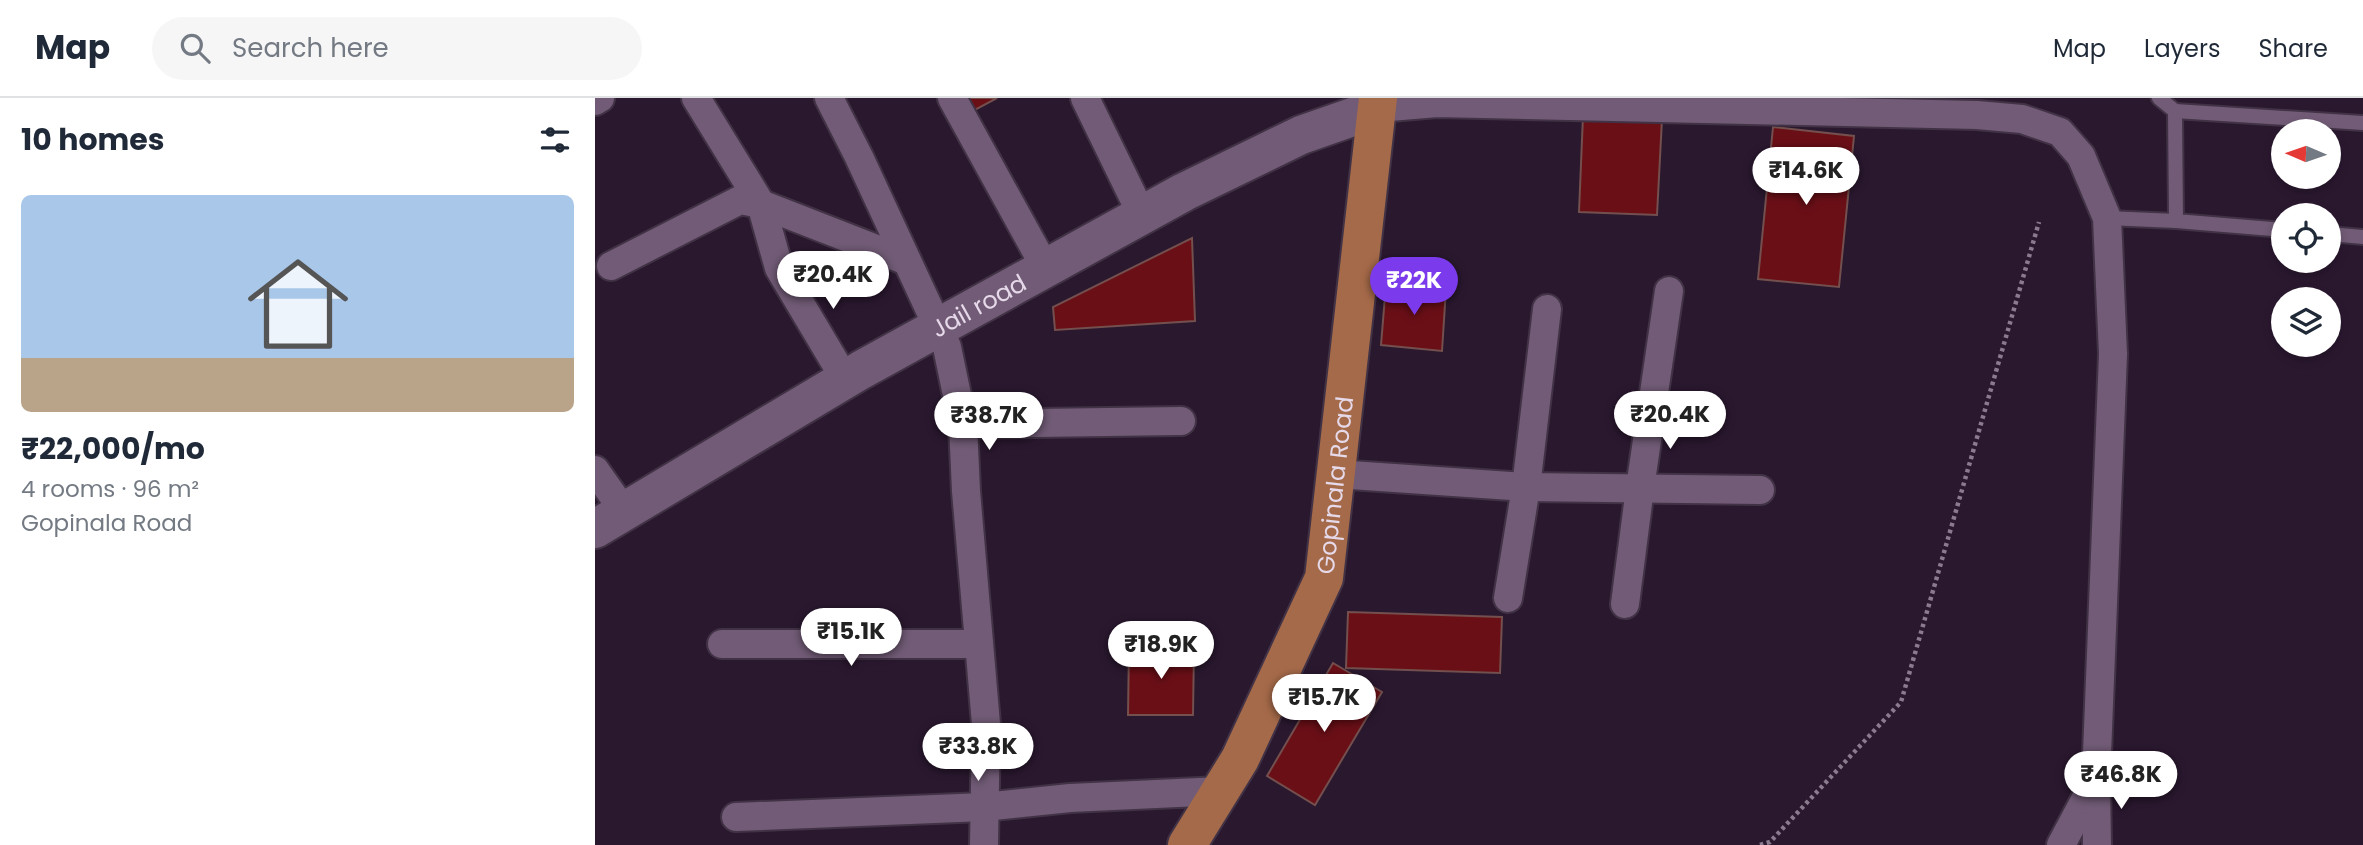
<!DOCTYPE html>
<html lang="en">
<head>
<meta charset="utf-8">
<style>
	:root { --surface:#fff; --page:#f6f6f7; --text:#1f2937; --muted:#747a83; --line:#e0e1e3; --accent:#7c3aed }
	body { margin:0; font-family:Poppins,sans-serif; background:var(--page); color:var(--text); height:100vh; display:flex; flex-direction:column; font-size:26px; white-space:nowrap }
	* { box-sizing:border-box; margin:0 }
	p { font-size:23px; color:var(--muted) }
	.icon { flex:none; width:38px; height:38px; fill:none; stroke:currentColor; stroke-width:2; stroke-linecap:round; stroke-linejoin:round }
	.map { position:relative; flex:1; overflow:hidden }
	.panel { display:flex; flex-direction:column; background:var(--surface); width:595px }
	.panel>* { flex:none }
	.needle { width:46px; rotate:272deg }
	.tools { position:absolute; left:1676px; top:21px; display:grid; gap:14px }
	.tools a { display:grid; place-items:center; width:70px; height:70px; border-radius:50%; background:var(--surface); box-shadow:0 4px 10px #0003; font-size:35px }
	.price { position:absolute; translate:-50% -60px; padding:0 16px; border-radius:24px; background:#fff; color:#222; font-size:23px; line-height:46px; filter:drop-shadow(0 2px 4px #0008) }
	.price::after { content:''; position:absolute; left:50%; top:42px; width:21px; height:16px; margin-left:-10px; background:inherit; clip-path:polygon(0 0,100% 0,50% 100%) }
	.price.on { background:var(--accent); color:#fff }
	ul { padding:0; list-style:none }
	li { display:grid; align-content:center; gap:14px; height:371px; padding:0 21px }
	li span { display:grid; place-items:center; height:217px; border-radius:10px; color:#555 }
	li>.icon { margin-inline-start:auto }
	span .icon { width:126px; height:126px; fill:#fffc; stroke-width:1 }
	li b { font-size:30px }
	h2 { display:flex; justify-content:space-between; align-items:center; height:84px; padding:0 21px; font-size:30px }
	header { display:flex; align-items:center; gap:42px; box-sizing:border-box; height:98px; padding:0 35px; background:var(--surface); border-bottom:2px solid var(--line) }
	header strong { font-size:33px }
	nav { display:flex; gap:38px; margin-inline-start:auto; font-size:24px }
	.search { width:490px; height:63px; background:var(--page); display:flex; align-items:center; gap:18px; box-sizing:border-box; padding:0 24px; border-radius:38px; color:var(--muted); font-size:26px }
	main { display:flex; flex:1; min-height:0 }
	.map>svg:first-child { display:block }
</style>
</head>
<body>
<header>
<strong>Map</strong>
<div class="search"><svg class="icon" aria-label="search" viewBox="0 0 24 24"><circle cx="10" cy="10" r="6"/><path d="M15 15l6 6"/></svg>Search here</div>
<nav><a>Map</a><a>Layers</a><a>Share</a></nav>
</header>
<main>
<section class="panel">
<h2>10 homes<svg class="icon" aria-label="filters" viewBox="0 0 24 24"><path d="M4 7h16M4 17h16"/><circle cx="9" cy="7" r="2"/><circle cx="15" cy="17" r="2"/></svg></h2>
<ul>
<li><span style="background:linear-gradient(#a9c7e8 75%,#b9a48a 0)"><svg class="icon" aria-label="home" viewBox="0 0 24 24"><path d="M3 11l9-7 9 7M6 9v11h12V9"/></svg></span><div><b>₹22,000/mo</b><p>4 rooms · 96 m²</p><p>Gopinala Road</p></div></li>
</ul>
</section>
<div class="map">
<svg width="1768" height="747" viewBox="0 0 1768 747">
	<rect width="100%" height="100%" fill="#2a182f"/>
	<g fill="#6b0f17" stroke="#734f4d" stroke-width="2">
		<polygon points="368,0 402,0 376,14"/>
		<polygon points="988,18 1067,21 1062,117 984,114"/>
		<polygon points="1178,29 1259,38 1244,189 1163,181"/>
		<polygon points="597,140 600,223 460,232 458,209"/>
		<polygon points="791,186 851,191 847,253 786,247"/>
		<polygon points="753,514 907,519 905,575 751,570"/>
		<polygon points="534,548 599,549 598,617 533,617"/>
		<polygon points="738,565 787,594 720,707 672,678"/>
	</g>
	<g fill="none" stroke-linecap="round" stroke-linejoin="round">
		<g stroke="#413245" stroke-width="18">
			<g id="lane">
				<polyline points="1564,0 1580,13 1581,123 1689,132"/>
				<polyline points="1580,13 1768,25"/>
				<polyline points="1512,120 1581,123"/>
				<polyline points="1734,136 1768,139"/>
			</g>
		</g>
		<g stroke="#413245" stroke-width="32">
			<g id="street">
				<polyline points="101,0 166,106 184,170 250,281"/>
				<polyline points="234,0 264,59 352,249 368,326 371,393 391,626 389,747"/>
				<polyline points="357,0 450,169"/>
				<polyline points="490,0 547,117"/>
				<polyline points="0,3 5,0"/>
				<polyline points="783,10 842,5 1382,17 1427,21 1465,34 1486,58 1512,120 1518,256 1501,681 1466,747"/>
				<polyline points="16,168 145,102 166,106 312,163"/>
				<polyline points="368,326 586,323"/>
				<polyline points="0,372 29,413"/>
				<polyline points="741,376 931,389 1165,392"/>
				<polyline points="913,500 931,389 952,211"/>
				<polyline points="1030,506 1045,390 1074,193"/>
				<polyline points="127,546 384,546"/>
				<polyline points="1501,683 1502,747"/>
				<polyline points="141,719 389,709 475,700 626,693"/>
			</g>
		</g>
		<g stroke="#413245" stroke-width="42">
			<g id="secondary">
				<path id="s1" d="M0 431 266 272 589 94 706 37 783 10"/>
			</g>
		</g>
		<g stroke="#413245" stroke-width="42">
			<g id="primary">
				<path id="s2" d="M592 747 645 661 729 480 783 0"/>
			</g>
		</g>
		<polyline stroke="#8a7b8e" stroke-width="4.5" stroke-dasharray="3.5 3.5" stroke-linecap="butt" points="1165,747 1175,744 1306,604 1444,124"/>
		<use href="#lane" stroke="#715b76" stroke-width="14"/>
		<use href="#street" stroke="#715b76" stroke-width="28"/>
		<use href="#secondary" stroke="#715b76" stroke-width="38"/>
		<use href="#primary" stroke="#a56a49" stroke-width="38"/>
	</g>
	<g text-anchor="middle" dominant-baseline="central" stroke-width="6" stroke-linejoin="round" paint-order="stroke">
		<g font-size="24" fill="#e6d9e9" stroke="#2a182f">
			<text stroke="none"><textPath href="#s1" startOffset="444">Jail road</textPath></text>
			<text stroke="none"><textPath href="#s2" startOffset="394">Gopinala Road</textPath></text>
		</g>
	</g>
</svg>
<div class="tools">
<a><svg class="needle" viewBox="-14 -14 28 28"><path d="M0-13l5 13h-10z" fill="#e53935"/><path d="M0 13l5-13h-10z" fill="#747a83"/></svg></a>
<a><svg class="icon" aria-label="locate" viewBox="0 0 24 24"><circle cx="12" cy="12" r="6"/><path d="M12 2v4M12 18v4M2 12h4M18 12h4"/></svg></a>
<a><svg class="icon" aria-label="layers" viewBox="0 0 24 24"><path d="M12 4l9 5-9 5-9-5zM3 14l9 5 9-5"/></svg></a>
</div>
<b class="price" style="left:1211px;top:109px">₹14.6K</b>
<b class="price" style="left:238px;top:213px">₹20.4K</b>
<b class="price on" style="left:819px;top:219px">₹22K</b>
<b class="price" style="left:1075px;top:353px">₹20.4K</b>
<b class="price" style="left:394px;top:354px">₹38.7K</b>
<b class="price" style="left:256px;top:570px">₹15.1K</b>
<b class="price" style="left:566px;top:583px">₹18.9K</b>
<b class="price" style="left:729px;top:636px">₹15.7K</b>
<b class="price" style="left:383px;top:685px">₹33.8K</b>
<b class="price" style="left:1526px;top:713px">₹46.8K</b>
</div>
</main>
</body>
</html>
